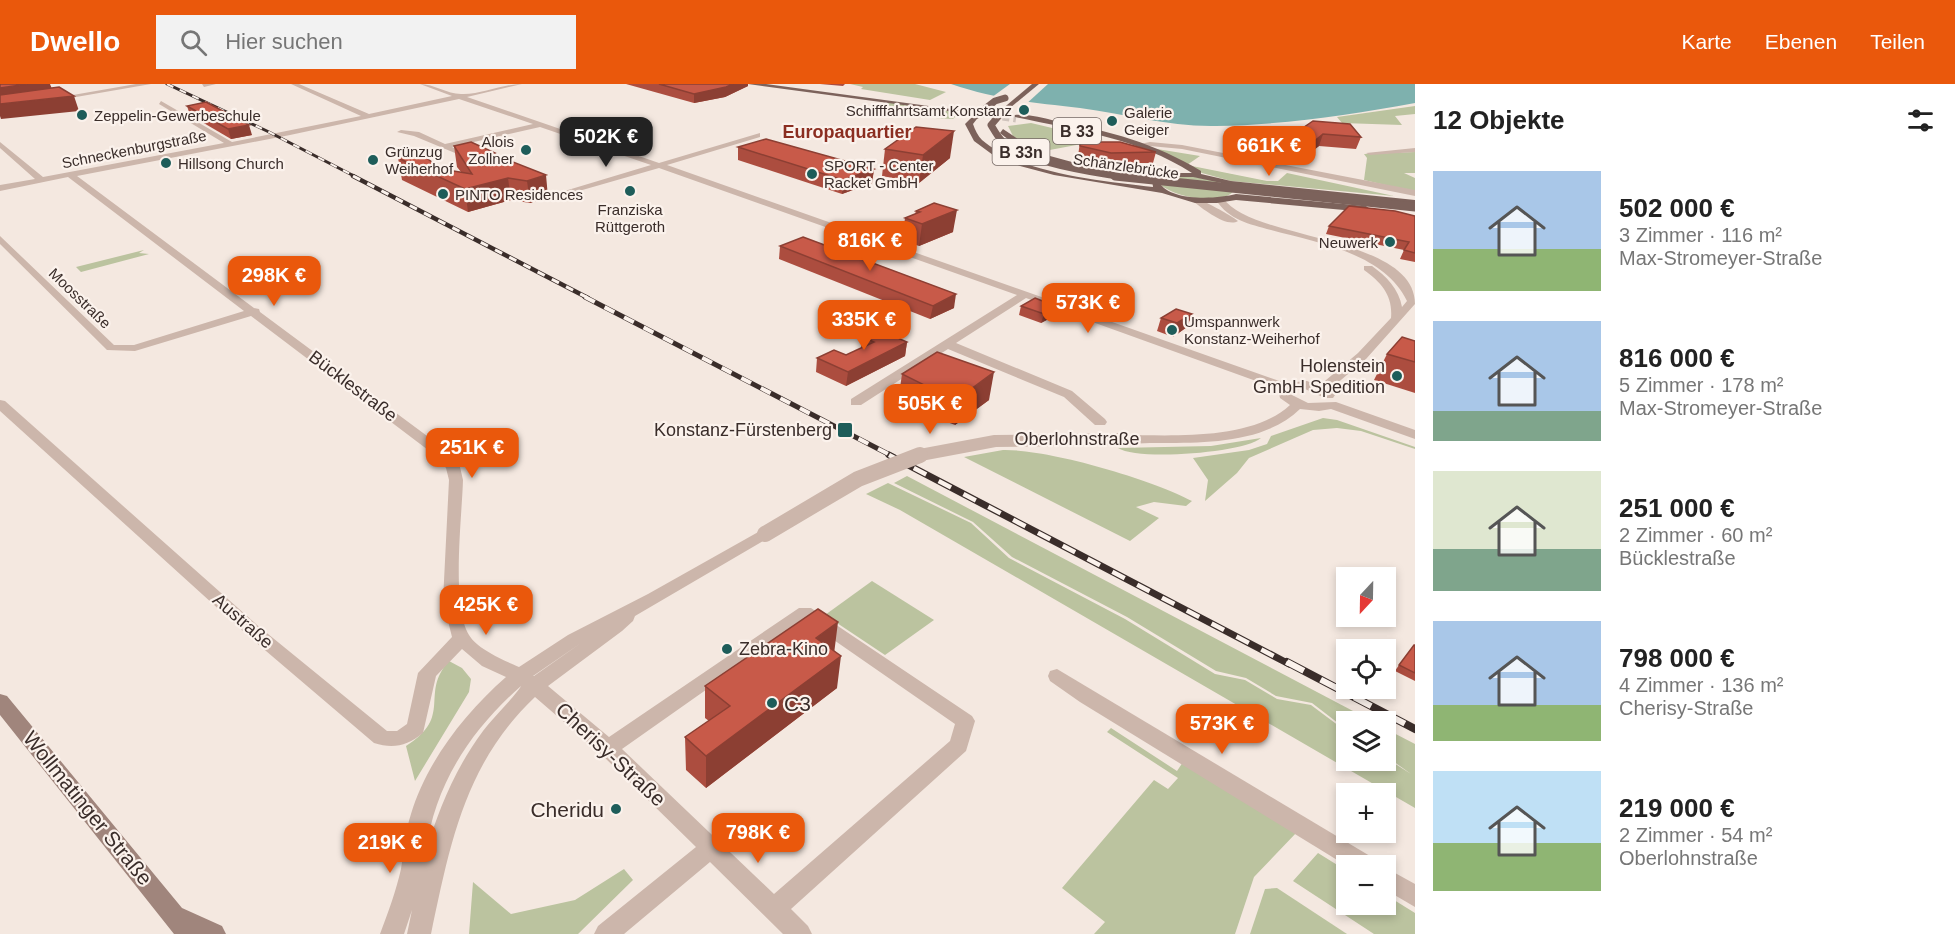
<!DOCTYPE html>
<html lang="de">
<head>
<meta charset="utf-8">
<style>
	:root { --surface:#fff; --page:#f2f2f2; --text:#222; --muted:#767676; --accent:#ea580c }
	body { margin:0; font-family:Arial,sans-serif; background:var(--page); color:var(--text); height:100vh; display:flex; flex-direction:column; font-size:22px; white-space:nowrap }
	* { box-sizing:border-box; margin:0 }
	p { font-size:20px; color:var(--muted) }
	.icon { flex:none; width:33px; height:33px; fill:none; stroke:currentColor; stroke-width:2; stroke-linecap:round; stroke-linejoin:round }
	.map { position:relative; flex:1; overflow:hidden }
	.sheet { display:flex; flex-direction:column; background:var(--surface); width:540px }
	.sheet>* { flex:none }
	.needle { width:39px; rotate:202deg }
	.tools { position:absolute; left:1336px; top:483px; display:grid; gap:12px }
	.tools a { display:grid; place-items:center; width:60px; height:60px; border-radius:0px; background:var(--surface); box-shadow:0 3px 9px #0003; font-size:30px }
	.price { position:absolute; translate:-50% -51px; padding:0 14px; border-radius:12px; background:var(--accent); color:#fff; font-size:20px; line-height:39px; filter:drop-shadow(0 2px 3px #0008) }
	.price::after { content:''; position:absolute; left:50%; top:36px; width:18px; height:14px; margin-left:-9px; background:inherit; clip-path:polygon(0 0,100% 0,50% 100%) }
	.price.selected { background:#222; color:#fff }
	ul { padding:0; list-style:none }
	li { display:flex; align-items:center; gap:18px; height:150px; padding:0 18px }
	li span { display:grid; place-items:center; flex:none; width:168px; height:120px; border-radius:0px; color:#555 }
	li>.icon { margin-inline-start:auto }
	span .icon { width:72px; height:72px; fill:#fffc; stroke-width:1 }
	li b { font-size:26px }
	h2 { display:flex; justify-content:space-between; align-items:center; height:72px; padding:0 18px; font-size:26px }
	header { display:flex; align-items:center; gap:36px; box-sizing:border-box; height:84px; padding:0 30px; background:var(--accent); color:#fff }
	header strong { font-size:28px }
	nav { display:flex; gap:33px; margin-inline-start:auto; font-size:21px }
	.search { width:420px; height:54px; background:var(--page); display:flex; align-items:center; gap:15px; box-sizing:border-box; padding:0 21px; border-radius:0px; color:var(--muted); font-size:22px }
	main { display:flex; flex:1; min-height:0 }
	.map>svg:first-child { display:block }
</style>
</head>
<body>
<header>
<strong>Dwello</strong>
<div class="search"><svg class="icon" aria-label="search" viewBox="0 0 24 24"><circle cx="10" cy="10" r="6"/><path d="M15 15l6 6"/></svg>Hier suchen</div>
<nav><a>Karte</a><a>Ebenen</a><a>Teilen</a></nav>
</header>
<main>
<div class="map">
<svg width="1415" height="850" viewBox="0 0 1415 850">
	<rect width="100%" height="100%" fill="#f4e8e0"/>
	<g fill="#bbc39f">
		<polygon points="850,0 915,0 946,8 930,16 861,5 863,3"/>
		<polygon points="886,19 896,19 960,28 953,35 900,32 876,24"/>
		<polygon points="1415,22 1415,30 1395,32 1402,41 1342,39 1337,33"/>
		<polygon points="1031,39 1103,56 1039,68 1013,52 1008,42"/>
		<polygon points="1157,65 1200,72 1187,81 1267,97 1278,97 1287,89 1394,112 1231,97 1202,89"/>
		<polygon points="1415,68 1415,89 1404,89 1415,94 1415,108 1364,96 1367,74 1364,70"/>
		<path d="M1189 92 1218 97 1233 108C1218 122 1177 113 1162 102V98L1171 93Z"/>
		<polygon points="144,166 139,169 149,170 81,188 76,183"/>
		<polygon points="1323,334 1337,336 1415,363 1415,365 1361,347 1337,344 1313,346 1249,374 1237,389 1205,417 1208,396 1193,374 1249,366 1267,360 1271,352"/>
		<path d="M1261 354C1244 369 1137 377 1118 364L1211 362Z"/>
		<path d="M1003 366C1048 365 1151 395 1192 417L1186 422 1154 418 1136 423 1159 434 1130 457 964 373Z"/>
		<polygon points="907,392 1372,637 1347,638 1347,646 1312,619 1276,612 1246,594 1216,587 1127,533 1012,473 973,438 894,399"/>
		<polygon points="888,399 971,439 1009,474 1125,535 1215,590 1245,596 1277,615 1311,621 1347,648 1347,676 1386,676 1386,674 1411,690 1386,672 1386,645 1415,660 1415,724 900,426 866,410"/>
		<polygon points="872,497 934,536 885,571 825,531"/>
		<path d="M449 577 462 584 471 595 469 608 415 697 406 662C454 632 419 610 449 577Z"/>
		<polygon points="1111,644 1177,687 1183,678 1297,748 1254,793 1235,850 1094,850 1105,838 1062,804 1154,696 1168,705 1178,694 1107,648"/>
		<polygon points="1318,769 1347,787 1347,820 1386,820 1386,811 1415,829 1415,850 1374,850 1293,797"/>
		<polygon points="624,785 633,796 578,850 469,850 473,798 511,830 575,816"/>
		<polygon points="1277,804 1347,850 1250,850 1265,805"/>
	</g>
	<path fill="#7eb1ae" d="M951 0H1415V19C1350 31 1282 41 1216 42 1169 43 1126 30 1080 24 1032 18 998 16 951 0Z"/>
	<polygon fill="#f4e8e0" points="1010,0 1048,0 1025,21 988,16"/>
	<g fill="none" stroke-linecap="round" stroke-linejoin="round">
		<polyline stroke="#cfc3bc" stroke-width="7" stroke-dasharray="7 4" stroke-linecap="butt" points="970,28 1016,35"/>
		<g fill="#ccb6ab" fill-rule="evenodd">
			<polygon points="136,0 151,0 53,17 50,15"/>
			<polygon points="202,0 216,0 204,3"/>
			<path d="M291 0H299L369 30 452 12 420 0C434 0 447 10 461 10 481 11 501 0 522 0L467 13 659 79 760 49V53L667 81 1285 299 1307 297 1319 302 1358 269 1391 234C1393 212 1382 199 1364 186V182H1372C1386 192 1399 205 1402 223L1407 217C1384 169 1318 159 1271 146 1249 140 1229 136 1216 116L1223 114C1252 157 1415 151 1415 220L1366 275 1329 306 1335 311 1333 314H1325L1305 305 1290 306V310L1308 319 1336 318 1415 346V355L1331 325 1319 327 1300 325C1264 360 1203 359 1155 359 1143 359 1130 361 1118 358L1116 355 1118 352 1123 351C1173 351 1251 357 1290 321L1280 314 1278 305 1026 214 956 259 1072 307 1105 335 1107 338 1105 341H1095L1064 313 948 265 861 321H851V315L1017 211 659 84 558 113V109L651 81 540 43 452 63 459 67 455 69 414 52 397 48 401 46 419 48 445 60 533 40 459 15 290 51 77 92 254 224 259 225 260 228 446 366 460 383 463 396C462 432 451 522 469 551 477 565 505 577 519 583L568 551 648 510 760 447H770L773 450 770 453 635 532 633 537 622 547 548 602 609 653 799 524H811L972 632 975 637 966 667 791 825 808 842 812 850H783L710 778 624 850H594L598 842 696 763 601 670 535 613C465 679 450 760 431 850H407L412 826 404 850H380C388 829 396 807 401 785 404 767 405 748 411 730 427 677 465 629 506 593L482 582 462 565 436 592 423 649C407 662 393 665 374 659L245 549 0 327V316L5 317 257 541 387 647H397L407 640 418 589 452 553 443 517 449 396 446 384 436 372 251 232 135 267 107 266 0 160V152L114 261H134L244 227 68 93 0 107V101L35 95 0 64V58L43 93 224 59 159 20 161 17 232 58 361 32ZM805 536 955 640 950 657 774 810 622 665ZM581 559 534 592H533ZM521 602C518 609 491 636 483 647 456 683 438 726 426 768 434 701 471 646 521 602Z"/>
			<polygon points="1150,58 1182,61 1415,106 1415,112 1182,65 1150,62 1128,65 1124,63"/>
			<polygon points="1415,64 1415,68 1370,71 1366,69"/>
			<path d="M1194 114C1200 114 1232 132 1238 137 1227 144 1203 125 1194 118Z"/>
			<polygon points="1057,585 1375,775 1378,782 1347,782 1080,618 1050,597 1048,592 1050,587"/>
			<polygon points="1386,784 1415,800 1415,823 1386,806"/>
		</g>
		<polygon fill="#a0857c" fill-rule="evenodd" points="0,610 7,612 182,824 222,842 226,850 174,850 0,631"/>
		<g fill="#7c625b" fill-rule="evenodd">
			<polygon points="748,0 766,0 973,28 970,30"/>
			<polygon points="1032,0 1039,0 1005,28 1001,28 1001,26"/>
			<path d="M975 30 980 31 973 40C975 46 978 52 982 56 1021 90 1103 97 1153 103L1152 95 1165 89H1192C1138 54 1076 46 1015 33V31C1028 30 1043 34 1056 37 1107 46 1157 60 1201 87V90L1231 97 1415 116V122L1231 101 1193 93H1167L1159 98C1170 118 1217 115 1236 110L1366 122 1370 125 1366 128 1236 116 1217 119H1195L1162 109 1054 91 1020 82 993 71 974 57 965 40Z"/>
			<path d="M1003 45 1033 65 1050 72 1083 81 1139 90 1135 92C1087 87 1038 81 1000 49Z"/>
		</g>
		<g stroke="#3a2d2a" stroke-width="3">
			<polyline id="rail-far4" points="167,0 269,48 356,93"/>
		</g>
		<g stroke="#3a2d2a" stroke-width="4.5">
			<polyline id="rail-far3" points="353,92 588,214"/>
		</g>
		<g stroke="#3a2d2a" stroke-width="5">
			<polyline id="rail-far2" points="585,213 892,372"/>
		</g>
		<g stroke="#3a2d2a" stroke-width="7">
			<polyline id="rail-far1" points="889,371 1289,580"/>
		</g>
		<g stroke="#3a2d2a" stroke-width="8">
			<polyline id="rail" points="1287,578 1415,645"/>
		</g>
		<use href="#rail-far4" stroke="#fbf2ec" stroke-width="2" stroke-dasharray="7" stroke-linecap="butt"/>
		<use href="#rail-far3" stroke="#fbf2ec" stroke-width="3" stroke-dasharray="8" stroke-linecap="butt"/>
		<use href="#rail-far2" stroke="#fbf2ec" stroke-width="4" stroke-dasharray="11" stroke-linecap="butt"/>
		<use href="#rail-far1" stroke="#fbf2ec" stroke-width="4.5" stroke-dasharray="14" stroke-linecap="butt"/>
		<use href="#rail" stroke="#fbf2ec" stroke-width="6" stroke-dasharray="19" stroke-linecap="butt"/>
		<polyline stroke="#ccb6ab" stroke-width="12" points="915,372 995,357 1123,355"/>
		<polyline stroke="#ccb6ab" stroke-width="16" points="765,450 858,395 920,371"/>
		<g stroke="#7c625b" stroke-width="7">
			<path d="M1003 27 991 41C994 46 997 52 1002 57 1020 78 1096 89 1124 93"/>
			<polyline points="977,31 995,17 1005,14"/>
		</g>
		<polyline stroke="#7c625b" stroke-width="9" points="1115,92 1415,123"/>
	</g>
	<g fill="#ac4d3f">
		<polygon points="626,0 748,0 748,2 725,13 694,19"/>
		<polygon points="820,0 845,0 843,2"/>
		<polygon points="187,22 252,51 231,55 190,31"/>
		<polygon points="1313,37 1361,53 1356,65 1319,62 1297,79 1271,74 1275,63"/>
		<polygon points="1080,58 1156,68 1153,79 1109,79 1078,72"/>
		<polygon points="454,62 496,71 548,113 530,119 511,116 468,128 402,96 398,74 441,85 461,88 457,83"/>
		<polygon points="738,63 874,85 872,99 842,110 738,76"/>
		<polygon points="885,65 950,74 919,99 882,92"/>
		<polygon points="934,119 953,148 919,162 902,156 905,134 915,130 916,127"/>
		<polygon points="1415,132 1415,178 1400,175 1404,166 1326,150 1329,142"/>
		<polygon points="780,162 954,224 930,235 779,175"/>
		<polygon points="1021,222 1056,231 1041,239 1019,231"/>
		<polygon points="1192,230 1187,243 1173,253 1157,247 1161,234"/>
		<polygon points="862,253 907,258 905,272 846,302 816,288 817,274 846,271 861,264"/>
		<polygon points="1415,257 1415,309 1374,296 1387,270"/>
		<polygon points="902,290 989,316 955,341 934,333 932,334 898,318"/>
		<polygon points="1415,561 1415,597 1395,587 1399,581"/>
		<polygon points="835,567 837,604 706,704 686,686 685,653 709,637 705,634 705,602"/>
	</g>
	<g fill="#8c3f33">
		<polygon points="27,0 50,0 54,10 0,19 0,4"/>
		<polygon points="733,0 748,0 748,2 725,13 694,19 694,10"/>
		<polygon points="74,12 79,27 1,35 0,32 0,20"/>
		<polygon points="249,41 252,51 231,55 228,45"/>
		<polygon points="954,47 950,74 919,99 923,71"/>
		<polygon points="1323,50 1319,62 1297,79 1301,68"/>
		<polygon points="874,85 872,99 842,110 843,96"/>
		<polygon points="546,91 548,113 530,119 527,97"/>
		<polygon points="508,94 511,116 468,128 465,105"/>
		<polygon points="957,126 953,148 919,162 922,140"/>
		<polygon points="956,210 954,224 930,235 933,222"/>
		<polygon points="1058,223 1056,231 1041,239 1044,230"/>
		<polygon points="1192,230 1187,243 1173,253 1177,239"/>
		<polygon points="907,258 905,272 846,302 848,288"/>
		<polygon points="994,288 989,316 955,341 960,313"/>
		<polygon points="939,305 934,333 932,334 936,307"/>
		<polygon points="838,538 834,570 816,554"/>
		<polygon points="841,572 837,604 706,704 706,672"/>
	</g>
	<g fill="#c85a49" stroke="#8c3f33" stroke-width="1.5">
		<polygon points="0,0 27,0 0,4"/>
		<polygon points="659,0 733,0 726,3 694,10"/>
		<polygon points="59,3 74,12 0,20 0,11"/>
		<polygon points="206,18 249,41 228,45 187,22"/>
		<polygon points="1313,37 1350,40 1361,53 1323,50 1301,68 1275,63"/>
		<polygon points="916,43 954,47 923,71 885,65"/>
		<polygon points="766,55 874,85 843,96 738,63"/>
		<polygon points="471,58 495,69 493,70 546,91 527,97 508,94 465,105 398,74 420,69 441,85 472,90 454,62"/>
		<polygon points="1080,58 1120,58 1156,68 1111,69 1080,62"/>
		<polygon points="934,119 957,126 922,140 905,134 920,128 916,127"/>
		<polygon points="1349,122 1395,127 1415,132 1415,169 1404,166 1409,158 1329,142"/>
		<polygon points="803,153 956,210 933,222 780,162"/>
		<polygon points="1035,214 1058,223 1044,230 1021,222"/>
		<polygon points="1176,225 1192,230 1177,239 1161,234"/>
		<polygon points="877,245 907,258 848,288 817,274 834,266 846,271 874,258 862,253"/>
		<polygon points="1402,253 1415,257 1415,278 1387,270"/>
		<polygon points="937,268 994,288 960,313 939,305 936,307 902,290"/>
		<polygon points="818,525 838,538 816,554 841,572 706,672 685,653 730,622 705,602"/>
		<polygon points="1414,561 1415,561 1415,589 1399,581"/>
	</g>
	<g fill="#1e5d5a" stroke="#fbf2ec" stroke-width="2">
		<circle cx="1024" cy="26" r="6"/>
		<circle cx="82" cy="31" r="6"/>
		<circle cx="1112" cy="37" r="6"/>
		<circle cx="526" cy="66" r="6"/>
		<circle cx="373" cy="76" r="6"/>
		<circle cx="166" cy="79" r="6"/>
		<circle cx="812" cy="90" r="6"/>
		<circle cx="630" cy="107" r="6"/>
		<circle cx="443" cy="110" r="6"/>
		<circle cx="1390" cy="158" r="6"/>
		<circle cx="1172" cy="246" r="6"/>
		<circle cx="1397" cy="292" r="6"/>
		<rect x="837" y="338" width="16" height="16" rx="3"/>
		<circle cx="727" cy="565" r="6"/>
		<circle cx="772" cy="619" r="6"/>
		<circle cx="616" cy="725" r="6"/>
	</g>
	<g text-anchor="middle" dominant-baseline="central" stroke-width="4.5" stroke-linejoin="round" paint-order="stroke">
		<g font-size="15" fill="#3a2d2a" stroke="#fbf2ec" text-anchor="start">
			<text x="1012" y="26" text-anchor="end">Schifffahrtsamt Konstanz</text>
			<text x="1124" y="28">Galerie<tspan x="1124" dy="17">Geiger</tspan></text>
			<text x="94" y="31">Zeppelin-Gewerbeschule</text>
			<text x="514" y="57" text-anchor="end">Alois<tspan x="514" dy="17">Zollner</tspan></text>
			<text x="385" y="67">Grünzug<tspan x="385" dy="17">Weiherhof</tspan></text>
			<text x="178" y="79">Hillsong Church</text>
			<text x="824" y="81">SPORT - Center<tspan x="824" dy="17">Racket GmbH</tspan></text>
			<text x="455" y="110">PINTO Residences</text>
			<text x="630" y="125" text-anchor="middle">Franziska<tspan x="630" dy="17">Rüttgeroth</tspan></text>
			<text x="1378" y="158" text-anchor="end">Neuwerk</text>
			<text x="1184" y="237">Umspannwerk<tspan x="1184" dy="17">Konstanz-Weiherhof</tspan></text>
		</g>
		<g font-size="15" fill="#3a2d2a" stroke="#fbf2ec">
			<text transform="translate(134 65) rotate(-11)">Schneckenburgstraße</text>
			<text transform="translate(1126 82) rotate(8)">Schänzlebrücke</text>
			<text transform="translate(80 214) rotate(44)">Moosstraße</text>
		</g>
		<g fill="#fbf2ec" stroke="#746864" stroke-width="1.5">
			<rect x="1053" y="34" width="48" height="26" rx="4.5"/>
			<rect x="992.5" y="55" width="57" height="26" rx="4.5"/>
		</g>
		<g font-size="16" font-weight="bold" fill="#3a2d2a">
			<text x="1077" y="47">B 33</text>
			<text x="1021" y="68">B 33n</text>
		</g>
		<g font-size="18" font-weight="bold" fill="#8b2e21" stroke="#fbf2ec">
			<text x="847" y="48">Europaquartier</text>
		</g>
		<g font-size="18" fill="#3a2d2a" stroke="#fbf2ec" text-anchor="end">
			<text x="1385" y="282">Holenstein<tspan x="1385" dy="21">GmbH Spedition</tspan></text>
			<text x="832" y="346">Konstanz-Fürstenberg</text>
			<text x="739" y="565" text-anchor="start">Zebra-Kino</text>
		</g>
		<g font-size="18" fill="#3a2d2a" stroke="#fbf2ec">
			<text transform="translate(353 302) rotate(37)">Bücklestraße</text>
			<text x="1077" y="355">Oberlohnstraße</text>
			<text transform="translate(243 537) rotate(41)">Austraße</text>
		</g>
		<g font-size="21" fill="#3a2d2a" stroke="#fbf2ec" text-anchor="start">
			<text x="784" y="619">C3</text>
			<text x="604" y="725" text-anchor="end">Cheridu</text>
		</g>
		<g font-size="21" fill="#3a2d2a" stroke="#fbf2ec">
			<text transform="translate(611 670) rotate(43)">Cherisy-Straße</text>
			<text transform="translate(88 724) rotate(51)">Wollmatinger Straße</text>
		</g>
	</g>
</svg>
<div class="tools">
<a><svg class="needle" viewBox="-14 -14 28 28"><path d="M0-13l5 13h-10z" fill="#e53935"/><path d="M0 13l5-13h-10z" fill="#767676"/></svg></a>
<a><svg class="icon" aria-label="locate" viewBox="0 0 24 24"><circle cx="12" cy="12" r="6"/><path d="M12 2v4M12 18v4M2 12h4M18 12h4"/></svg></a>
<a><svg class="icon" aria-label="layers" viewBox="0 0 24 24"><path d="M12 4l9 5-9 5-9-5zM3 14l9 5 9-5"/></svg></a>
<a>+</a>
<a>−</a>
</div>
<b class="price selected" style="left:606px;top:84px">502K €</b>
<b class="price" style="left:1269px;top:93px">661K €</b>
<b class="price" style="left:870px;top:188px">816K €</b>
<b class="price" style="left:274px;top:223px">298K €</b>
<b class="price" style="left:1088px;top:250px">573K €</b>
<b class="price" style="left:864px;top:267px">335K €</b>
<b class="price" style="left:930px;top:351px">505K €</b>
<b class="price" style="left:472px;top:395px">251K €</b>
<b class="price" style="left:486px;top:552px">425K €</b>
<b class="price" style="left:1222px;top:671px">573K €</b>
<b class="price" style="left:758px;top:780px">798K €</b>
<b class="price" style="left:390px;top:790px">219K €</b>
</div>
<section class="sheet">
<h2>12 Objekte<svg class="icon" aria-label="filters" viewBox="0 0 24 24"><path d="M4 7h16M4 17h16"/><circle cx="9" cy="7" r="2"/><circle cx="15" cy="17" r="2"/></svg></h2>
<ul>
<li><span style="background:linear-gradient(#a9c7e8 65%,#8fb573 0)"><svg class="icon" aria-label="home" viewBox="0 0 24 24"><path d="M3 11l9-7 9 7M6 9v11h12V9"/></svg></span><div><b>502 000 €</b><p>3 Zimmer · 116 m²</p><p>Max-Stromeyer-Straße</p></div></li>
<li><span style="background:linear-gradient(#a9c7e8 75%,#7fa58c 0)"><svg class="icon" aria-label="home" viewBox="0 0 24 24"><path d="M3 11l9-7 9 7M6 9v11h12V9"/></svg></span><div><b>816 000 €</b><p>5 Zimmer · 178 m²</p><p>Max-Stromeyer-Straße</p></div></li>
<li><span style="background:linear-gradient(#dfe7d0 65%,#7fa58c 0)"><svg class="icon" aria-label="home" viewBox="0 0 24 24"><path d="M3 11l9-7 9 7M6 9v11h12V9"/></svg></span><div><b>251 000 €</b><p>2 Zimmer · 60 m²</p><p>Bücklestraße</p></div></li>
<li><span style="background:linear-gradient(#a9c7e8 70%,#8fb573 0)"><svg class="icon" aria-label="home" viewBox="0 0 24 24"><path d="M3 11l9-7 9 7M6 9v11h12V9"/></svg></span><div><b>798 000 €</b><p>4 Zimmer · 136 m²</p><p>Cherisy-Straße</p></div></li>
<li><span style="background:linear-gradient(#bfe0f5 60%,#8fb573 0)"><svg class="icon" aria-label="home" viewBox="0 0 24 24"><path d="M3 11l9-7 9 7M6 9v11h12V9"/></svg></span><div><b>219 000 €</b><p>2 Zimmer · 54 m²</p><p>Oberlohnstraße</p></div></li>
</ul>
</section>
</main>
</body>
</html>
